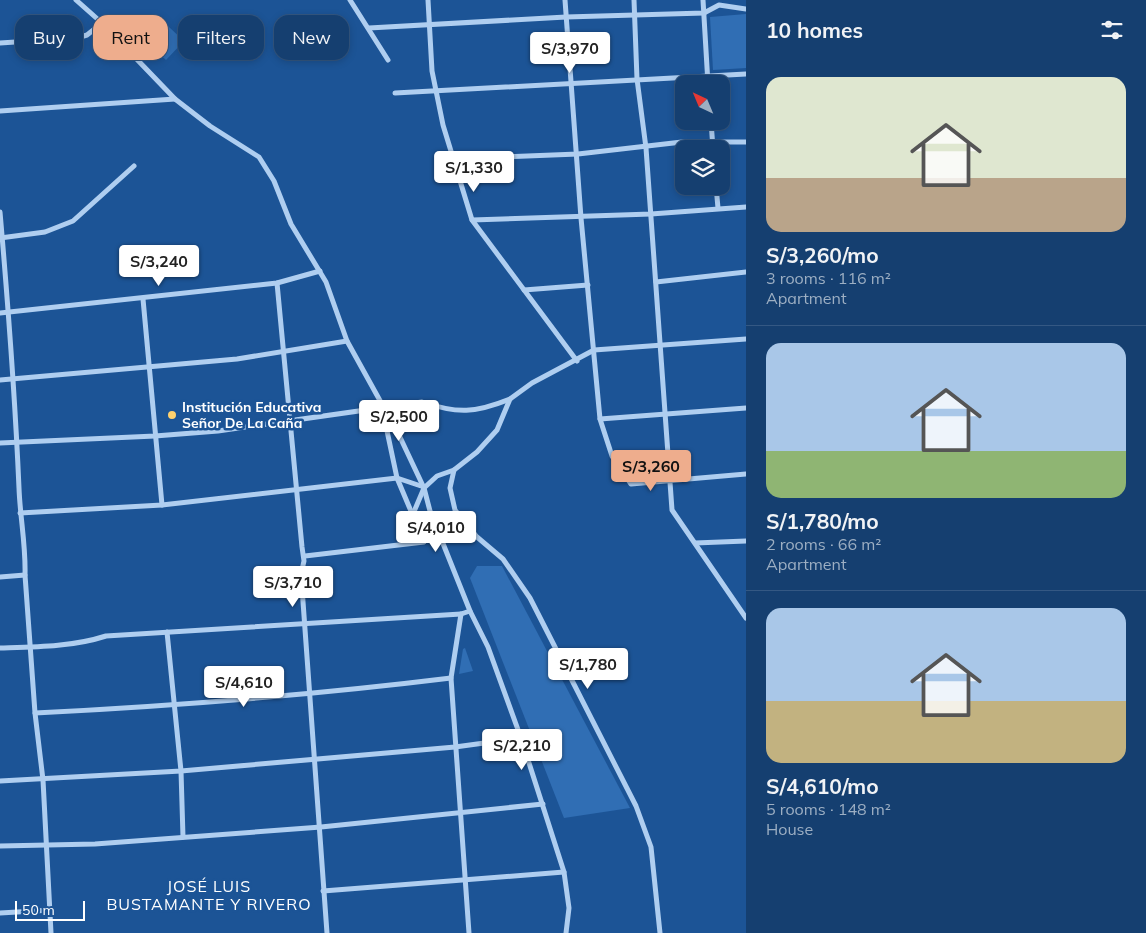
<!DOCTYPE html>
<html lang="en">
<head>
<meta charset="utf-8">
<style>
	:root { --surface:#153f70; --page:#224a78; --text:#f1f3f6; --muted:#9dafc3; --line:#345883; --accent:#eead8d }
	body { margin:0; font-family:Mulish,sans-serif; background:var(--page); color:var(--text); height:100vh; display:flex; flex-direction:column; font-size:19px; white-space:nowrap }
	* { box-sizing:border-box; margin:0 }
	p { font-size:16px; color:var(--muted) }
	.icon { flex:none; width:28px; height:28px; fill:none; stroke:currentColor; stroke-width:2; stroke-linecap:round; stroke-linejoin:round }
	.map { position:relative; flex:1; overflow:hidden }
	.panel { display:flex; flex-direction:column; background:var(--surface); width:400px }
	.panel>* { flex:none }
	.top-card { position:absolute; left:15px; top:15px; width:475px; height:45px; display:flex; gap:10px }
	.needle { width:32px; rotate:316deg }
	.controls { position:absolute; left:675px; top:75px; display:grid; gap:10px }
	.controls a { display:grid; place-items:center; width:55px; height:55px; border-radius:10px; background:var(--surface); box-shadow:0 2px 8px #0003,0 0 0 1px var(--line); font-size:25px }
	.scale { position:absolute; left:15px; bottom:12px; width:70px; box-sizing:border-box; padding-left:5px; border:2px solid #fff; border-top:0; font-size:14px; line-height:18px; white-space:nowrap; color:#fff; -webkit-text-stroke:4px #1c5496; paint-order:stroke }
	.price { position:absolute; translate:-50% -42px; padding:0 11px; border-radius:5px; background:#fff; color:#222; font-size:16px; line-height:32px; filter:drop-shadow(0 1px 2px #0008) }
	.price::after { content:''; position:absolute; left:50%; top:30px; width:15px; height:11px; margin-left:-8px; background:inherit; clip-path:polygon(0 0,100% 0,50% 100%) }
	.price.active { background:var(--accent); color:#111 }
	ul { padding:0; list-style:none }
	li { display:grid; align-content:center; gap:10px; height:265px; padding:0 20px }
	li+li { border-top:1px solid var(--line) }
	li span { display:grid; place-items:center; height:155px; border-radius:15px; color:#555 }
	li>.icon { margin-inline-start:auto }
	span .icon { width:90px; height:90px; fill:#fffc; stroke-width:1 }
	li b { font-size:21px }
	h2 { display:flex; justify-content:space-between; align-items:center; height:60px; padding:0 20px; font-size:21px }
	.chip { padding:0 18px; border-radius:15px; background:var(--surface); box-shadow:0 2px 8px #0003,0 0 0 1px var(--line); font-size:18px; line-height:45px }
	.chip.active { background:var(--accent); color:#111 }
	main { display:flex; flex:1; min-height:0 }
	.map>svg:first-child { display:block }
</style>
</head>
<body>
<main>
<div class="map">
<svg width="746" height="933" viewBox="0 0 746 933">
	<rect width="100%" height="100%" fill="#1c5496"/>
	<g fill="#306eb4">
		<polygon points="155,14 184,41 166,60 137,33"/>
		<polygon points="746,14 746,68 713,70 710,17"/>
		<polygon points="477,566 502,566 630,808 564,818 470,578"/>
		<polygon points="465,648 473,671 459,674 463,649"/>
	</g>
	<g fill="none" stroke-linecap="round" stroke-linejoin="round">
		<g stroke="#afcef0" stroke-width="5">
			<polyline points="76,0 102,23 175,99 210,126 259,157 274,181 291,224 326,282 347,341 399,435 424,488 430,511 470,611 488,647 521,738 564,872 569,908 566,933"/>
			<polyline points="350,0 388,60"/>
			<polyline points="428,0 432,71 443,125 472,220 577,361"/>
			<polyline points="565,0 581,218 600,419 612,456 631,484 746,474"/>
			<polyline points="634,0 637,79 646,148 672,510 746,618"/>
			<polyline points="703,0 708,84"/>
			<polyline points="369,28 566,17 704,13 719,5 746,9"/>
			<polyline points="0,43 77,38 87,35 102,23"/>
			<polyline points="395,93 746,74"/>
			<polyline points="0,111 175,99"/>
			<polyline points="711,121 713,149"/>
			<polyline points="453,159 578,154 682,142 746,142"/>
			<polyline points="716,186 718,208"/>
			<path d="M0 212C8 304 15 396 19 488 20 517 26 546 25 575L35 713 43 780 51 933"/>
			<polyline points="472,220 651,214 746,207"/>
			<polyline points="0,238 45,232 73,221 134,166"/>
			<polyline points="656,282 746,272"/>
			<polyline points="277,283 302,547 304,561 301,574 327,933"/>
			<polyline points="524,290 588,285"/>
			<polyline points="143,299 162,505"/>
			<polyline points="0,313 277,283 320,271"/>
			<polyline points="0,380 237,359 347,341"/>
			<polyline points="600,419 746,408"/>
			<path d="M0 443 155 436 218 431 422 402C458 414 475 413 510 399"/>
			<polyline points="454,470 450,488 455,510 477,537 503,559 530,598 636,806 651,847 660,933"/>
			<polyline points="20,513 162,505 397,478 424,487"/>
			<polyline points="413,514 424,488 437,476 454,470 477,452 497,430 510,399 532,383 594,350 746,339"/>
			<polyline points="695,543 746,541"/>
			<polyline points="305,556 424,542 397,478 383,412"/>
			<polyline points="0,577 25,575"/>
			<polyline points="461,614 451,678 469,933"/>
			<polyline points="167,632 181,771 183,837"/>
			<path d="M0 648C35 647 72 647 106 636L461 614 470 611"/>
			<path d="M35 713C173 706 313 695 451 678"/>
			<polyline points="0,781 181,771 455,747 521,738"/>
			<polyline points="0,846 95,844 321,827 543,804"/>
			<polyline points="323,891 564,872"/>
			<polyline points="0,913 52,910"/>
		</g>
	</g>
	<circle fill="#ffd16e" stroke="#1c5496" stroke-width="2" cx="172" cy="415" r="5"/>
	<g text-anchor="middle" dominant-baseline="central" stroke-width="5" stroke-linejoin="round" paint-order="stroke">
		<g font-size="14" font-weight="bold" fill="#fff" stroke="#1c5496" text-anchor="start">
			<text x="182" y="407">Institución Educativa<tspan x="182" dy="16">Señor De La Caña</tspan></text>
		</g>
		<g font-size="16" letter-spacing="1" fill="#fff" stroke="#1c5496">
			<text x="209" y="886">JOSÉ LUIS<tspan x="209" dy="18">BUSTAMANTE Y RIVERO</tspan></text>
		</g>
	</g>
</svg>
<div class="controls">
<a><svg class="needle" viewBox="-14 -14 28 28"><path d="M0-13l5 13h-10z" fill="#e53935"/><path d="M0 13l5-13h-10z" fill="#9dafc3"/></svg></a>
<a><svg class="icon" aria-label="layers" viewBox="0 0 24 24"><path d="M12 4l9 5-9 5-9-5zM3 14l9 5 9-5"/></svg></a>
</div>
<div class="scale">50 m</div>
<b class="price" style="left:570px;top:74px">S/3,970</b>
<b class="price" style="left:474px;top:193px">S/1,330</b>
<b class="price" style="left:159px;top:287px">S/3,240</b>
<b class="price" style="left:399px;top:442px">S/2,500</b>
<b class="price active" style="left:651px;top:492px">S/3,260</b>
<b class="price" style="left:436px;top:553px">S/4,010</b>
<b class="price" style="left:293px;top:608px">S/3,710</b>
<b class="price" style="left:588px;top:690px">S/1,780</b>
<b class="price" style="left:244px;top:708px">S/4,610</b>
<b class="price" style="left:522px;top:771px">S/2,210</b>
<div class="top-card">
<a class="chip">Buy</a>
<a class="chip active">Rent</a>
<a class="chip">Filters</a>
<a class="chip">New</a>
</div>
</div>
<section class="panel">
<h2>10 homes<svg class="icon" aria-label="filters" viewBox="0 0 24 24"><path d="M4 7h16M4 17h16"/><circle cx="9" cy="7" r="2"/><circle cx="15" cy="17" r="2"/></svg></h2>
<ul>
<li><span style="background:linear-gradient(#dfe7d0 65%,#b9a48a 0)"><svg class="icon" aria-label="home" viewBox="0 0 24 24"><path d="M3 11l9-7 9 7M6 9v11h12V9"/></svg></span><div><b>S/3,260/mo</b><p>3 rooms · 116 m²</p><p>Apartment</p></div></li>
<li><span style="background:linear-gradient(#a9c7e8 70%,#8fb573 0)"><svg class="icon" aria-label="home" viewBox="0 0 24 24"><path d="M3 11l9-7 9 7M6 9v11h12V9"/></svg></span><div><b>S/1,780/mo</b><p>2 rooms · 66 m²</p><p>Apartment</p></div></li>
<li><span style="background:linear-gradient(#a9c7e8 60%,#c2b280 0)"><svg class="icon" aria-label="home" viewBox="0 0 24 24"><path d="M3 11l9-7 9 7M6 9v11h12V9"/></svg></span><div><b>S/4,610/mo</b><p>5 rooms · 148 m²</p><p>House</p></div></li>
</ul>
</section>
</main>
</body>
</html>
